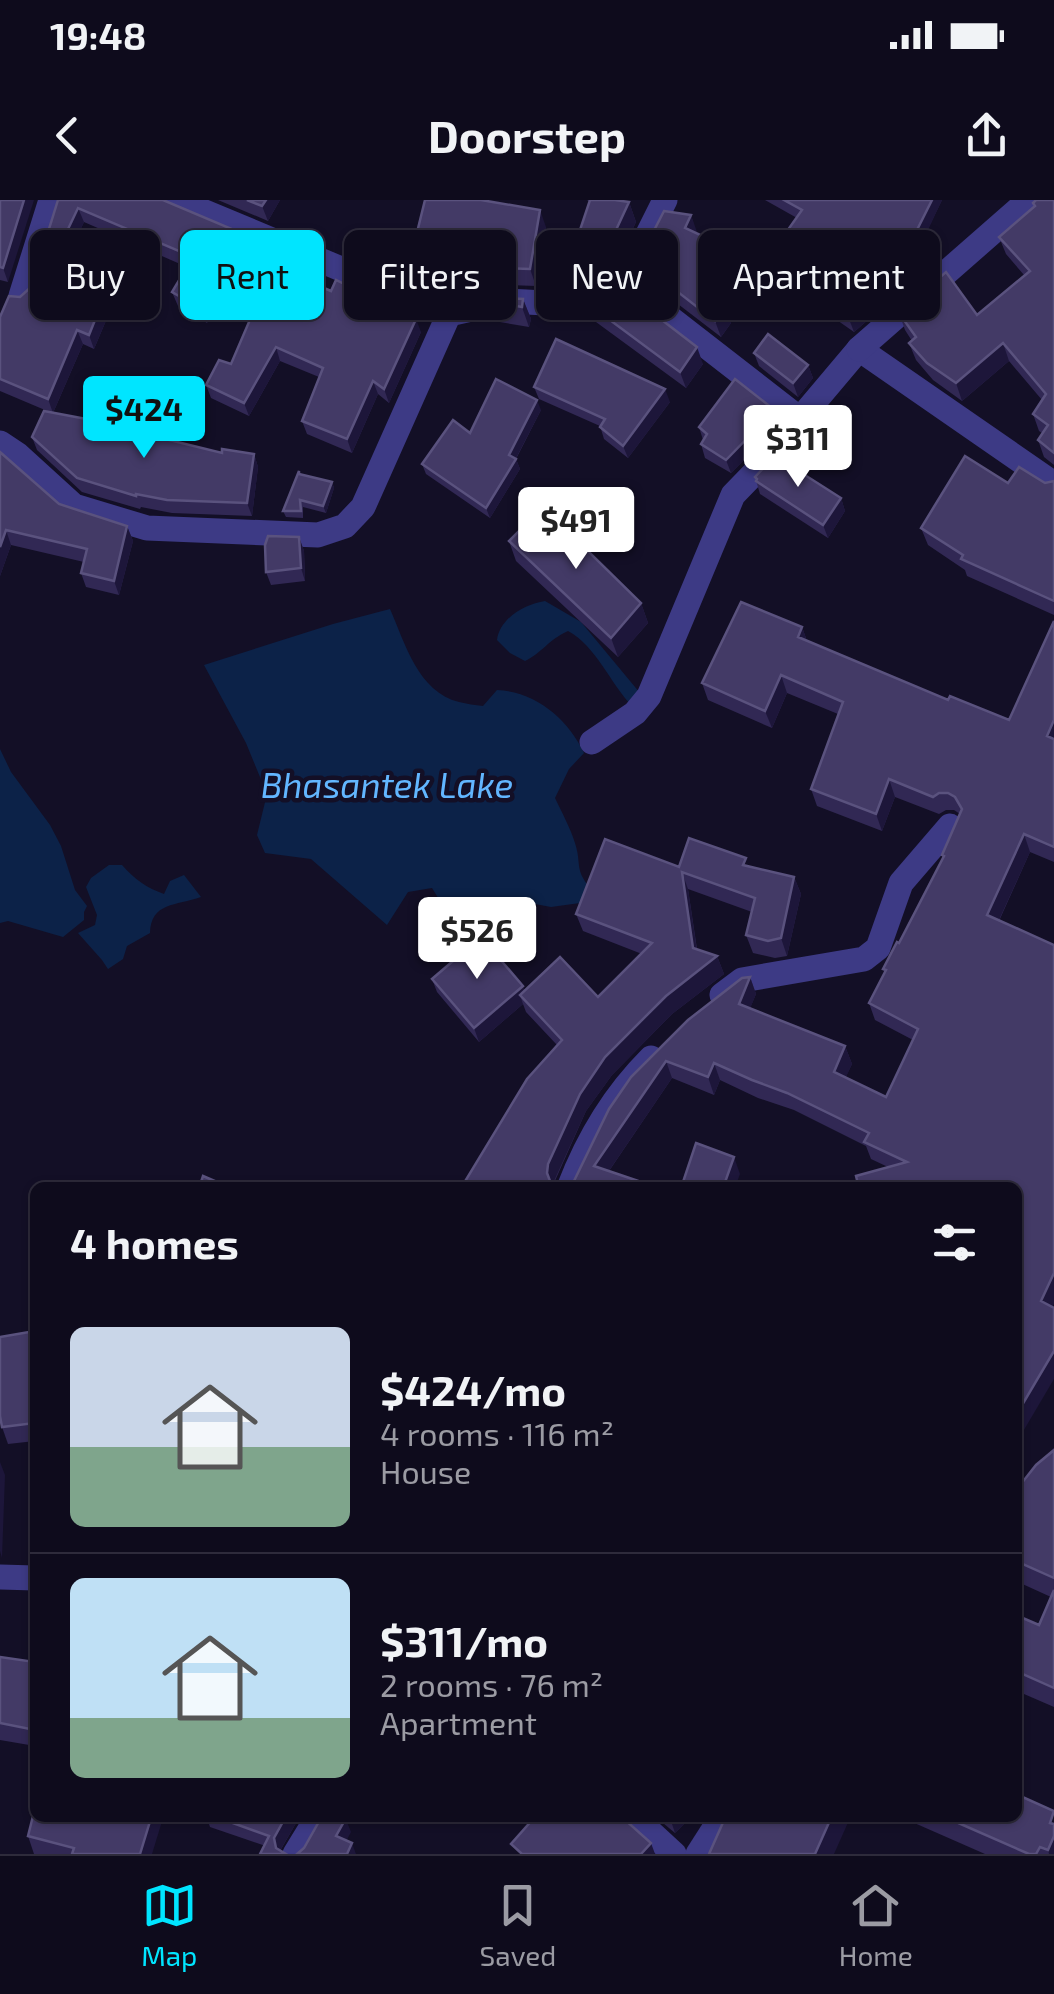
<!DOCTYPE html>
<html lang="en">
<head>
<meta charset="utf-8">
<style>
	:root { --surface:#0e0b1c; --page:#171425; --text:#f1f3f6; --muted:#9b9ba3; --line:#2e2b3b; --accent:#00e5ff }
	body { margin:0; font-family:"Exo 2",sans-serif; background:var(--page); color:var(--text); height:100vh; display:flex; flex-direction:column; font-size:38px; white-space:nowrap }
	* { box-sizing:border-box; margin:0 }
	p { font-size:32px; color:var(--muted) }
	.icon { flex:none; width:55px; height:55px; fill:none; stroke:currentColor; stroke-width:2; stroke-linecap:round; stroke-linejoin:round }
	.map { position:relative; flex:1; overflow:hidden }
	.drawer { position:absolute; left:30px; top:982px; width:992px; height:640px; display:flex; flex-direction:column; background:var(--surface); border-radius:15px; box-shadow:0 2px 8px #0004,0 0 0 2px var(--line) }
	.drawer>* { flex:none }
	.hud { position:absolute; left:30px; top:30px; width:995px; height:90px; display:flex; gap:20px }
	.price { position:absolute; translate:-50% -85px; padding:0 22px; border-radius:10px; background:#fff; color:#222; font-size:32px; line-height:65px; filter:drop-shadow(0 2px 5px #0008) }
	.price::after { content:''; position:absolute; left:50%; top:60px; width:30px; height:22px; margin-left:-15px; background:inherit; clip-path:polygon(0 0,100% 0,50% 100%) }
	.price.active { background:var(--accent); color:#111 }
	ul { padding:0; list-style:none }
	li { display:flex; align-items:center; gap:30px; height:250px; padding:0 40px }
	li+li { border-top:2px solid var(--line) }
	li span { display:grid; place-items:center; flex:none; width:280px; height:200px; border-radius:15px; color:#555 }
	li>.icon { margin-inline-start:auto }
	span .icon { width:120px; height:120px; fill:#fffc; stroke-width:1 }
	li b { font-size:42px }
	h2 { display:flex; justify-content:space-between; align-items:center; height:120px; padding:0 40px; font-size:42px }
	.tag { padding:0 35px; border-radius:15px; background:var(--surface); box-shadow:0 2px 8px #0004,0 0 0 2px var(--line); font-size:35px; line-height:90px }
	.tag.active { background:var(--accent); color:#111 }
	.status { display:flex; justify-content:space-between; align-items:center; height:70px; padding:0 50px; background:var(--surface); direction:ltr }
	.status svg { height:28px; fill:currentColor }
	header { display:flex; justify-content:space-between; align-items:center; height:130px; padding:0 40px; background:var(--surface); font-size:45px; font-weight:700 }
	.dock { display:flex; justify-content:space-around; align-items:center; height:140px; border-top:2px solid var(--line); background:var(--surface); font-size:28px; color:var(--muted) }
	.dock a { display:grid; justify-items:center; gap:5px }
	.dock .active { color:var(--accent) }
	.map>svg:first-child { display:block }
</style>
</head>
<body>
<div class="status"><b>19:48</b><svg viewBox="0 0 49 12"><path d="M0 12V9h3v3zM5 12V6h3v6zM10 12V3h3v9zM15 12V0h3v12zM26 1h20v11H26zM47 4h2v5h-2z"/></svg></div>
<header><svg class="icon" aria-label="back" viewBox="0 0 24 24"><path d="M15 5l-7 7 7 7"/></svg>Doorstep<svg class="icon" aria-label="share" viewBox="0 0 24 24"><path d="M12 15V3M7 8l5-5 5 5M5 13v7h14v-7"/></svg></header>
<div class="map">
<svg width="1054" height="1654" viewBox="0 0 1054 1654">
	<rect width="100%" height="100%" fill="#130f26"/>
	<g fill="#0c2248">
		<path d="M545 401 581 422 640 493 632 506C610 483 596 446 568 431 548 440 542 453 525 461L510 453 497 440C500 418 525 404 545 401Z"/>
		<path d="M390 409C405 443 418 492 459 502 467 504 475 505 483 506L497 490C536 492 568 519 584 553L569 569 555 598C562 613 570 627 575 643 582 665 574 668 590 688L587 702 551 707 519 701 461 715 445 709 432 688 408 692 387 725 311 659 265 653 257 635 267 594 246 543 204 465 333 424Z"/>
		<polygon points="0,549 11,572 50,625 61,646 75,690 87,706 84,712 84,720 63,737 8,721 0,723"/>
		<path d="M109 665H122C134 679 147 688 164 694L170 681 184 675 201 697C176 706 151 702 150 733L127 746 123 759 108 769 102 760 78 733 95 725 97 715 86 687 91 678Z"/>
	</g>
	<g fill="none" stroke-linecap="round" stroke-linejoin="round">
		<g stroke="#3d3a85" stroke-width="25">
			<polyline points="176,0 449,114 508,101 617,107 621,88 665,0"/>
			<polyline points="21,96 51,0"/>
			<polyline points="652,104 800,219 859,149 1054,284"/>
			<polyline points="859,149 1029,0"/>
			<polyline points="0,243 18,255 74,306 147,328 318,335 345,326 363,307 449,114"/>
			<polyline points="592,542 635,513 649,496 733,295 794,232 800,219"/>
			<polyline points="722,795 742,780 864,759 878,748 901,683 950,626"/>
			<path d="M569 988C588 938 613 896 651 858"/>
			<polyline points="0,1377 35,1378"/>
			<polyline points="635,1618 674,1654"/>
			<polyline points="295,1654 317,1618"/>
			<polyline points="698,1654 721,1618"/>
		</g>
	</g>
	<g fill="#312854">
		<polygon points="0,0 8,82 0,80"/>
		<polygon points="58,0 246,35 251,49 207,123 178,106 172,92 187,67 84,22 61,70 113,104 94,149 83,144 53,213 134,228 135,231 222,253 254,254 258,267 252,316 172,313 141,307 140,309 82,292 37,250 32,237 52,213 0,191 0,117 31,87"/>
		<polygon points="218,0 280,0 268,21"/>
		<polygon points="587,0 615,0 629,2 636,22 604,90 574,88 567,69 590,2"/>
		<polygon points="765,0 942,0 922,41 933,62 886,104 884,101 876,113 854,132 771,74 766,61 797,18"/>
		<polygon points="1054,0 1054,265 1044,257 1038,240 1042,233 1039,231 1033,214 1042,200 1009,161 962,201 933,180 916,160 909,143 912,141 905,130 899,113 977,115 1024,75 1006,54 999,37 1034,7 1033,3"/>
		<polygon points="691,15 696,33 764,70 730,119 731,123 721,137 661,91 653,88 645,89 636,101 703,164 686,188 596,122 591,106 611,107 618,105 624,100 630,77"/>
		<polygon points="546,27 536,86 505,85 451,97 415,82 409,65"/>
		<polygon points="273,66 421,132 389,203 378,194 352,253 307,234 302,221 319,177 280,161 249,216 211,198 206,185 231,164"/>
		<polygon points="523,99 531,119 529,127 494,121 487,101"/>
		<polygon points="754,153 808,165 813,178 798,197 759,166"/>
		<polygon points="534,187 670,202 628,258 604,239 600,226 539,199"/>
		<polygon points="541,210 516,259 520,269 490,318 426,274 422,264 470,233"/>
		<polygon points="777,222 770,234 731,273 705,258 701,244 703,240 699,227"/>
		<polygon points="0,252 59,304 127,326 133,341 119,395 86,387 81,373 84,362 11,345 0,376"/>
		<polygon points="299,271 300,275 332,282 334,288 326,313 303,307 303,318 286,317 283,311"/>
		<polygon points="755,277 841,298 845,311 828,338 760,294"/>
		<polygon points="1054,282 1054,415 967,376 965,370 928,345 921,328 1008,283"/>
		<polygon points="299,337 304,351 305,381 271,385 266,372"/>
		<polygon points="509,341 641,403 648,423 618,457 516,361"/>
		<polygon points="1054,421 1054,662 1030,652 999,721 1052,1107 1054,1179 1018,988 888,967 871,959 866,946 794,910 758,898 720,880 714,895 672,878 609,971 659,988 461,988 557,845 526,812 523,804 479,842 437,792 432,779 598,797 642,754 583,731 576,714 679,667 749,666 794,677 801,694 787,756 775,758 753,753 746,735 752,712 688,689 697,749 717,756 724,774 672,814 612,875 586,911 554,983 563,987 573,983 609,909 750,777 756,794 750,808 845,846 852,864 845,878 886,897 913,840 875,820 869,803 885,773 883,769 899,743 943,658 942,655 960,614 954,610 946,610 939,614 895,597 882,631 817,606 811,589 838,514 787,493 772,528 708,500 702,483 802,427 807,441 948,500 1009,520"/>
		<polygon points="35,1131 35,1241 8,1244 2,1227"/>
		<polygon points="1054,1250 1054,1507 1024,1494 1018,1508 1018,1416 1039,1425 1051,1397 1018,1382 1018,1292"/>
		<polygon points="0,1457 35,1462 35,1546 0,1540"/>
		<polygon points="207,1618 299,1618 280,1651 210,1627"/>
		<polygon points="657,1618 690,1618 675,1633"/>
		<polygon points="903,1618 1018,1618 1054,1654 985,1654"/>
		<polygon points="28,1636 152,1654 34,1654"/>
	</g>
	<g fill="#1d163a">
		<polygon points="24,0 34,0 8,82 3,68"/>
		<polygon points="266,0 280,0 268,21 262,6"/>
		<polygon points="932,0 942,0 921,45 916,32"/>
		<polygon points="629,2 636,22 604,90 597,71"/>
		<polygon points="78,8 84,22 57,80 51,65"/>
		<polygon points="540,10 546,27 536,86 530,69"/>
		<polygon points="691,15 697,32 691,44 685,28"/>
		<polygon points="246,35 251,49 207,123 202,109"/>
		<polygon points="928,50 933,62 886,104 881,91"/>
		<polygon points="758,54 764,70 730,119 731,123 721,137 715,121 723,105"/>
		<polygon points="639,73 645,89 636,101 631,93 630,84"/>
		<polygon points="879,88 884,101 876,113 854,132 849,119"/>
		<polygon points="107,90 113,104 94,149 89,135"/>
		<polygon points="523,99 531,119 529,127 522,107"/>
		<polygon points="416,119 421,132 389,203 384,189"/>
		<polygon points="77,130 83,144 53,213 48,199"/>
		<polygon points="1003,143 1009,161 962,201 956,183"/>
		<polygon points="276,147 280,161 249,216 244,203"/>
		<polygon points="697,147 703,164 686,188 680,172"/>
		<polygon points="808,165 813,178 798,197 793,183"/>
		<polygon points="373,181 378,194 352,253 347,239"/>
		<polygon points="665,189 670,202 628,258 623,246"/>
		<polygon points="537,200 541,210 514,262 516,259 520,269 490,318 486,308 509,255"/>
		<polygon points="772,208 777,222 770,234 731,273 726,260"/>
		<polygon points="254,254 258,267 252,316 247,303"/>
		<polygon points="332,282 334,288 326,313 323,306"/>
		<polygon points="841,298 845,311 828,338 823,325"/>
		<polygon points="127,326 133,341 119,395 114,381"/>
		<polygon points="6,330 11,345 0,376 0,347"/>
		<polygon points="299,337 304,351 305,381 301,368"/>
		<polygon points="641,403 648,423 618,457 611,438"/>
		<polygon points="802,427 808,444 798,437"/>
		<polygon points="781,475 787,493 772,528 765,511"/>
		<polygon points="1054,520 1054,551 1047,536"/>
		<polygon points="889,579 895,597 882,631 876,614"/>
		<polygon points="1024,634 1030,652 993,733 987,715"/>
		<polygon points="682,672 688,689 699,765 693,748"/>
		<polygon points="794,677 801,694 787,756 781,738"/>
		<polygon points="717,756 724,774 672,814 612,875 586,911 554,981 553,987 547,973 548,964 580,894 605,857 666,796"/>
		<polygon points="750,777 756,794 745,821 739,804"/>
		<polygon points="523,786 528,800 520,795 523,804 479,842 474,828"/>
		<polygon points="845,846 852,864 840,890 834,872"/>
		<polygon points="666,861 672,878 600,984 594,966"/>
		<polygon points="714,863 720,880 714,895 708,877"/>
		<polygon points="734,957 740,974 735,988 723,988"/>
		<polygon points="1054,1073 1054,1104 1047,1118 1041,1101"/>
		<polygon points="1054,1151 1054,1179 1018,1240 1018,1212"/>
		<polygon points="0,1262 5,1275 2,1358 0,1351"/>
		<polygon points="1018,1477 1024,1494 1018,1508"/>
		<polygon points="151,1618 163,1618 152,1654 140,1654"/>
		<polygon points="285,1618 299,1618 278,1654 274,1638"/>
		<polygon points="340,1618 350,1618 347,1622 351,1632 341,1651 336,1636"/>
		<polygon points="670,1618 690,1618 675,1633"/>
		<polygon points="831,1618 850,1618 834,1654 815,1654"/>
		<polygon points="1054,1636 1054,1654 1049,1654 1048,1650"/>
		<polygon points="352,1643 356,1654 347,1654"/>
		<polygon points="651,1643 655,1654 641,1654"/>
	</g>
	<g fill="#433a66" stroke="#5a527e" stroke-width="2.5">
		<polygon points="0,0 24,0 3,68 0,67"/>
		<polygon points="58,0 163,0 246,35 202,109 172,92 193,57 78,8 51,65 107,90 89,135 77,130 48,199 0,179 0,117 9,96 20,97 31,87"/>
		<polygon points="247,0 266,0 262,6"/>
		<polygon points="425,0 481,0 540,10 530,69 499,68 444,80 409,65"/>
		<polygon points="590,0 615,0 629,2 597,71 567,69"/>
		<polygon points="784,0 932,0 916,32 928,50 881,91 879,88 871,100 849,119 766,61 802,10"/>
		<polygon points="1036,0 1054,0 1054,253 1038,240 1048,225 1033,214 1046,194 1003,143 956,183 927,163 909,143 916,137 899,113 946,72 977,115 1030,71 999,37 1035,6 1033,3"/>
		<polygon points="664,11 691,15 685,28 726,47 732,34 758,54 723,105 725,106 715,121 655,74 647,71 639,73 630,84 631,93 636,100 697,147 680,172 591,106 611,107 618,105 624,100 630,77"/>
		<polygon points="273,66 331,91 336,80 416,119 384,189 373,181 347,239 302,221 323,168 276,147 244,203 206,185 219,160 231,164"/>
		<polygon points="502,98 523,99 522,107 487,101"/>
		<polygon points="768,134 808,165 793,183 754,153"/>
		<polygon points="556,139 665,189 623,246 600,227 605,219 534,187"/>
		<polygon points="496,179 537,200 509,255 516,259 486,308 422,264 453,220 470,233"/>
		<polygon points="735,179 772,208 765,220 726,260 701,244 707,234 699,227"/>
		<polygon points="44,211 134,228 133,231 222,253 222,249 254,254 247,303 167,300 136,294 136,296 77,278 32,237"/>
		<polygon points="0,252 59,304 127,326 114,381 81,373 87,349 6,330 0,347"/>
		<polygon points="775,256 841,298 823,325 756,281 757,279 755,277"/>
		<polygon points="965,256 1008,283 1019,267 1045,283 1054,281 1054,401 961,359 963,355 921,328"/>
		<polygon points="299,271 299,274 332,282 323,306 300,300 301,311 283,311"/>
		<polygon points="543,307 641,403 611,438 509,341"/>
		<polygon points="268,336 299,337 301,368 266,372 265,345"/>
		<polygon points="741,402 802,427 798,437 948,500 950,496 1009,520 1054,421 1054,520 1047,536 1054,539 1054,647 1024,634 987,715 1054,745 1054,1073 1041,1101 1054,1108 1054,1151 1018,1212 1018,988 859,988 856,976 907,962 864,942 869,933 787,893 752,880 714,863 708,877 666,861 594,966 659,988 555,988 541,983 538,988 461,988 527,879 562,840 520,795 560,757 598,797 652,743 576,714 605,639 679,667 689,638 746,658 743,665 794,677 781,738 768,741 746,735 755,698 682,672 693,748 717,756 666,796 605,857 580,894 548,964 547,973 550,981 563,987 573,983 609,909 631,877 688,820 742,778 750,777 739,804 845,846 834,872 886,897 918,829 869,803 886,770 883,769 897,742 899,743 944,656 942,655 962,609 955,597 948,593 939,593 933,597 889,579 876,614 811,589 843,502 781,475 765,511 702,483"/>
		<polygon points="481,737 523,786 474,828 432,779"/>
		<polygon points="696,943 734,957 723,988 681,988"/>
		<polygon points="203,976 231,988 199,988"/>
		<polygon points="35,1131 35,1223 2,1227 0,1216 0,1137"/>
		<polygon points="1054,1250 1054,1378 1018,1362 1018,1292 1021,1284 1036,1265"/>
		<polygon points="1054,1390 1054,1488 1018,1472 1018,1416 1039,1425"/>
		<polygon points="0,1457 35,1462 35,1530 0,1523"/>
		<polygon points="1018,1595 1054,1611 1050,1623 1054,1624 1054,1636 1048,1650 1040,1647 1036,1654 1029,1654 947,1618 1018,1618"/>
		<polygon points="35,1608 35,1618 151,1618 140,1654 72,1654 74,1648 28,1636"/>
		<polygon points="219,1618 285,1618 274,1638 276,1648 286,1654 260,1654 269,1636"/>
		<polygon points="321,1618 346,1618 336,1636 352,1643 347,1654 297,1654 304,1648"/>
		<polygon points="534,1618 623,1618 651,1643 641,1654 522,1654 511,1644"/>
		<polygon points="725,1618 831,1618 815,1654 709,1654"/>
	</g>
	<g text-anchor="middle" dominant-baseline="central" stroke-width="9" stroke-linejoin="round" paint-order="stroke">
		<g font-size="35" font-style="italic" fill="#62b6ff" stroke="#130f26">
			<text x="387" y="584">Bhasantek Lake</text>
		</g>
	</g>
</svg>
<b class="price active" style="left:144px;top:261px">$424</b>
<b class="price" style="left:798px;top:290px">$311</b>
<b class="price" style="left:576px;top:372px">$491</b>
<b class="price" style="left:477px;top:782px">$526</b>
<div class="hud">
<a class="tag">Buy</a>
<a class="tag active">Rent</a>
<a class="tag">Filters</a>
<a class="tag">New</a>
<a class="tag">Apartment</a>
</div>
<section class="drawer">
<h2>4 homes<svg class="icon" aria-label="filters" viewBox="0 0 24 24"><path d="M4 7h16M4 17h16"/><circle cx="9" cy="7" r="2"/><circle cx="15" cy="17" r="2"/></svg></h2>
<ul>
<li><span style="background:linear-gradient(#c9d6e8 60%,#7fa58c 0)"><svg class="icon" aria-label="home" viewBox="0 0 24 24"><path d="M3 11l9-7 9 7M6 9v11h12V9"/></svg></span><div><b>$424/mo</b><p>4 rooms · 116 m²</p><p>House</p></div></li>
<li><span style="background:linear-gradient(#bfe0f5 70%,#7fa58c 0)"><svg class="icon" aria-label="home" viewBox="0 0 24 24"><path d="M3 11l9-7 9 7M6 9v11h12V9"/></svg></span><div><b>$311/mo</b><p>2 rooms · 76 m²</p><p>Apartment</p></div></li>
</ul>
</section>
</div>
<nav class="dock">
<a class="active"><svg class="icon" aria-label="map" viewBox="0 0 24 24"><path d="M3 6l6-2 6 2 6-2v14l-6 2-6-2-6 2zM9 4v14M15 6v14"/></svg>Map</a>
<a><svg class="icon" aria-label="saved" viewBox="0 0 24 24"><path d="M7 4h10v16l-5-4-5 4z"/></svg>Saved</a>
<a><svg class="icon" aria-label="home" viewBox="0 0 24 24"><path d="M3 11l9-7 9 7M6 9v11h12V9"/></svg>Home</a>
</nav>
</body>
</html>
